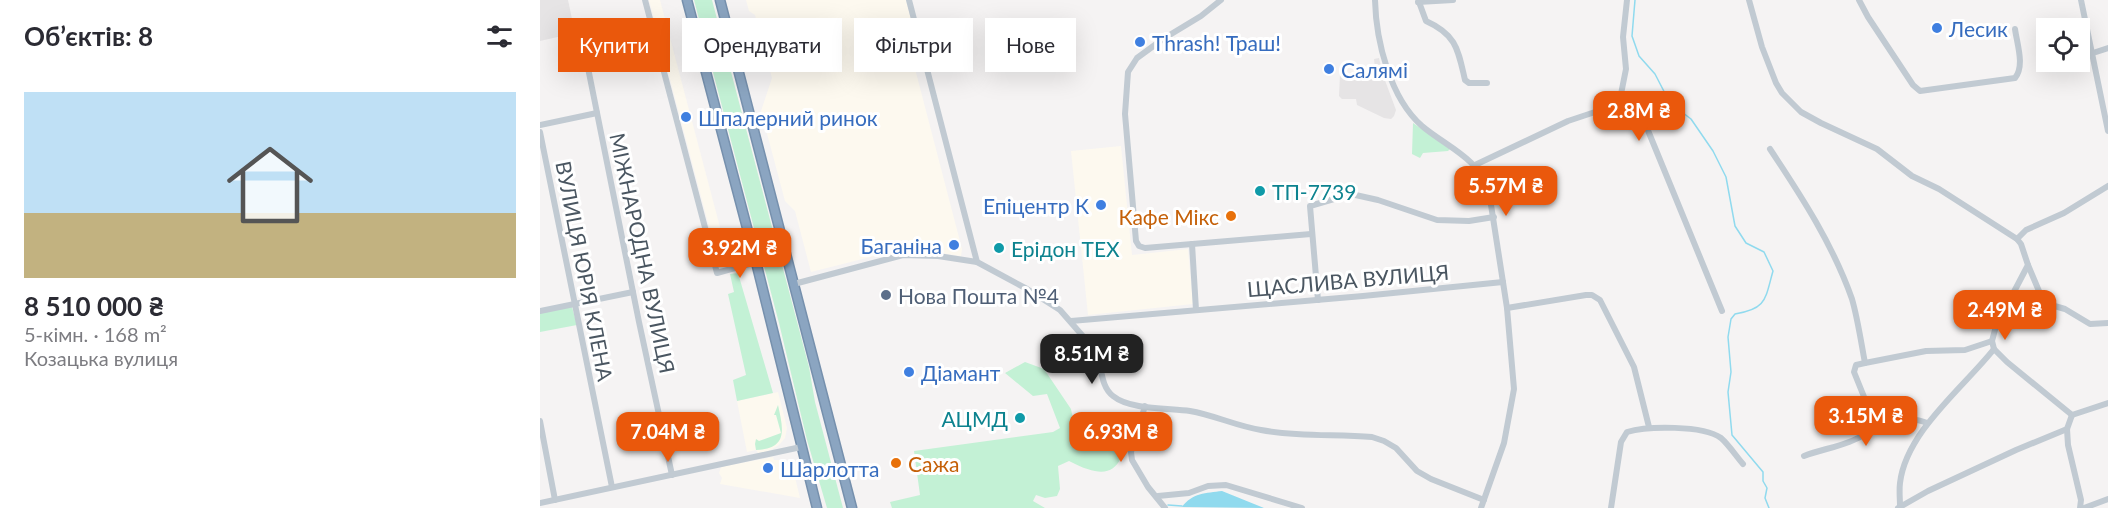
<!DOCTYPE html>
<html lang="uk">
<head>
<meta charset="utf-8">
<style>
	:root { --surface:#fff; --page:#f7f7f7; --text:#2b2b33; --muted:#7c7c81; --line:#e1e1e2; --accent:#ea580c }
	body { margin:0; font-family:Lato,sans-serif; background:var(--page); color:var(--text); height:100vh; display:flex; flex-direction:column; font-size:22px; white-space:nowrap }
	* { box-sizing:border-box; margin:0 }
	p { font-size:20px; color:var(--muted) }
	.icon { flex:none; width:33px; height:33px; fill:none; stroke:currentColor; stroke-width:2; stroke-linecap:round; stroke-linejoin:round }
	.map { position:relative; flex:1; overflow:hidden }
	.side { display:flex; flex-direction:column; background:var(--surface); width:540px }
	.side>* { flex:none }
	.banner { position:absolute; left:18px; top:18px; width:570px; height:54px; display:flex; gap:12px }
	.fabs { position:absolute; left:1496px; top:18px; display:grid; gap:12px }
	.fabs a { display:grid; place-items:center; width:54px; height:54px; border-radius:0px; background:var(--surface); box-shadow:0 6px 24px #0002; font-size:30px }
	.price { position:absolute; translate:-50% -51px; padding:0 14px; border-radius:12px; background:var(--accent); color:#fff; font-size:20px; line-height:39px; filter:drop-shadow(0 2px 3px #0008) }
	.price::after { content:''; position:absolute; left:50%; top:36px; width:18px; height:14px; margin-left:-9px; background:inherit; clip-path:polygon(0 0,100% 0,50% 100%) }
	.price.current { background:#222; color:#fff }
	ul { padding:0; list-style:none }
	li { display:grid; align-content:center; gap:12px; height:318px; padding:0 24px }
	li+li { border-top:2px solid var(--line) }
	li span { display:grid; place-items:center; height:186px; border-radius:0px; color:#555 }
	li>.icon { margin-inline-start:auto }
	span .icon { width:108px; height:108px; fill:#fffc; stroke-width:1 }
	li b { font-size:26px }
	h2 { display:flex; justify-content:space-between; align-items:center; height:72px; padding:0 24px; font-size:26px }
	.chip { padding:0 21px; border-radius:0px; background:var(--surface); box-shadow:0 6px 24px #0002; font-size:21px; line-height:54px }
	.chip.current { background:var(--accent); color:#fff }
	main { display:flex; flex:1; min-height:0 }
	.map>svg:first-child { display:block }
</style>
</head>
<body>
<main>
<section class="side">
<h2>Об’єктів: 8<svg class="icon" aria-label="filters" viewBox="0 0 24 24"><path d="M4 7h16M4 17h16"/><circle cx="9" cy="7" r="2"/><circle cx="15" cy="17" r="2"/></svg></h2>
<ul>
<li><span style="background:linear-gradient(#bfe0f5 65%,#c2b280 0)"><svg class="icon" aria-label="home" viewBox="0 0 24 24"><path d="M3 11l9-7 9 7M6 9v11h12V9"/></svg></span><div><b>8 510 000 ₴</b><p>5-кімн. · 168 m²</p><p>Козацька вулиця</p></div></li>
</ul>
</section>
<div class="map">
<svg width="1568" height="508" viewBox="0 0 1568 508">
	<rect width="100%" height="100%" fill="#f5f3f3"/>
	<g fill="#fdf9ef">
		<polygon points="109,0 120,0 190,265 180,268"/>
		<polygon points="206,0 366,0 380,54 373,61 422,249 421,256 366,248 271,272 255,211 245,201 221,111 232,78 215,15 209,11"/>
		<polygon points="581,146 592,255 648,249 653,304 548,315 531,151"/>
		<polygon points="238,392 247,428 245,438 239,445 229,451 219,454 216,450 207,452 197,401"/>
		<polygon points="233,457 234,460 241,460 252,465 260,498 180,484 182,478 179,473 181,467"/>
	</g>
	<g fill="#e6e4e5">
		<polygon points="0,0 28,0 35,33 0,41"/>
		<polygon points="839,58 843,75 856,110 854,116 851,119 844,118 817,105 816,99 802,99 799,96 800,75 835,68 834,59"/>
	</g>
	<g fill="#c3f1d5">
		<polygon points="154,0 172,0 269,367 275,402 303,508 287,508 267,440 239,323"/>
		<polygon points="873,123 910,149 908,151 883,153 880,158 872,154"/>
		<polygon points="195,230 204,261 190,265 182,235"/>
		<polygon points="198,273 233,393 197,401 193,380 206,375 188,294 194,292 190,274"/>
		<polygon points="32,307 37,325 0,332 0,313"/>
		<path d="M485 362 504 369 531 409 536 434 593 422C581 465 577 486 529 461L518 466 520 489 517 496 505 498 496 495 493 501 505 508H352L350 502 380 495 374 451 513 432 520 428 507 394 493 396 465 373Z"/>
		<path d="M238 405C243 428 249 449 216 450L215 444 216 439 219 441 241 433 236 415H234Z"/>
	</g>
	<path fill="#90daee" d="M682 491 724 508 642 507C652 493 666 493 682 491Z"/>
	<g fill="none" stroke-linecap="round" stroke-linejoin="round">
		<g stroke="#90daee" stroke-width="1.5">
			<path d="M1095 0 1092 36 1099 56 1115 74 1130 103 1151 119 1173 151 1186 177 1195 226 1206 243 1224 252 1233 271C1225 299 1227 309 1195 314L1191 319 1188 337 1191 372 1188 392 1192 435 1223 472V481L1227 488 1225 498 1229 508"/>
			<polyline points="628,505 642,506"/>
		</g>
		<g stroke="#7690ad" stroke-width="11">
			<g id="highway">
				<polyline points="147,0 216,262 277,508"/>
				<polyline points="180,0 312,508"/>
			</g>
		</g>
		<g stroke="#c1cad2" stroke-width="6">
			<polyline points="105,0 177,273 216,262"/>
			<path d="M369 0 437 262 487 289 520 310 555 350C563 365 559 385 573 396 590 410 629 408 650 411 674 415 696 426 721 430 758 437 795 434 832 437L844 441 856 448 877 471 891 479 944 500"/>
			<polyline points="681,0 661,16 623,39 597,58 588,72 585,114 596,241 599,246 605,248 771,234"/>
			<path d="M835 0C836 41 850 98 882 126 907 147 939 158 949 192L967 308 974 389 964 443 941 508"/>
			<polyline points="1209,0 1222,47 1236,83 1242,93 1261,112 1281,123 1337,149 1372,176 1399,189 1477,239 1481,244 1488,265 1456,326 1452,341 1454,349 1467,362 1532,415"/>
			<path d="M1319 0 1328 17 1373 85 1380 91 1475 78C1485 66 1477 44 1475 29"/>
			<polyline points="1541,0 1568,131"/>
			<polyline points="878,2 913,0"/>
			<path d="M879 2 886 21C917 35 918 50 925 80L929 83H947"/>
			<polyline points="42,38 99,322 132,475"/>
			<polyline points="1553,53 1568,48"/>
			<polyline points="1079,104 1086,69 1083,37 1087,0"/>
			<polyline points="0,125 57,113"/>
			<polyline points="0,132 72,487"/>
			<path d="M1230 149C1262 197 1293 245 1312 299 1318 320 1321 342 1325 363L1386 351 1425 350 1452 341"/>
			<polyline points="935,165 1028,121 1079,104 1089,106 1100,111 1182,311"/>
			<polyline points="1477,239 1486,230 1524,213 1568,186"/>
			<polyline points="652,244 656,310"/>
			<polyline points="1488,265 1504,303 1525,309 1550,324 1568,323"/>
			<polyline points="254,284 363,255 398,256 437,262"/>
			<polyline points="778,300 770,206 811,194 838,200 897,220 929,221 954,217"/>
			<polyline points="967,308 1046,295 1052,295 1060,300 1094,367 1109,427"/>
			<polyline points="0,311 93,292"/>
			<polyline points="531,321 823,296 963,282"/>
			<polyline points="1325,363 1316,365 1314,372 1337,429"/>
			<polyline points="605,406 591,452 592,460 608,487 625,508"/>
			<polyline points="1532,415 1527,429 1528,445 1541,500 1540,508"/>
			<polyline points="1532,415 1568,403"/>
			<polyline points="0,421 15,500"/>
			<path d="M1264 456C1279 450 1294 448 1309 442 1334 432 1360 411 1387 423"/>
			<polyline points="618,496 649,493 668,486 686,485 762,508"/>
			<polyline points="0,503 261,447"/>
			<path d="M1360 506C1360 499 1359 491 1360 483 1366 432 1423 388 1454 349"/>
			<path d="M1071 508 1081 442 1087 432C1107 426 1163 425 1181 438 1189 445 1196 456 1203 464"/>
			<polyline points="1358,508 1388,491 1476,450 1527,429"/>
			<polyline points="1544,508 1568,499"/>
		</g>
		<use href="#highway" stroke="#8ba5c1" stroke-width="8"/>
	</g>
	<g fill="#3f7fe0" stroke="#fff" stroke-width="2">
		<circle cx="1397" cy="28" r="6"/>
		<circle cx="600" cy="42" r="6"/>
		<circle cx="789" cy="69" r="6"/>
		<circle cx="146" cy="117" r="6"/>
		<circle cx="561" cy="205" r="6"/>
		<circle cx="414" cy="245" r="6"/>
		<circle cx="369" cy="372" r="6"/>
		<circle cx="228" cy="468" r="6"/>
	</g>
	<g fill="#0f9aa8" stroke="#fff" stroke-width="2">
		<circle cx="720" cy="191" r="6"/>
		<circle cx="459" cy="248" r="6"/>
		<circle cx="480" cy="418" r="6"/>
	</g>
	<g fill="#e8710a" stroke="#fff" stroke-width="2">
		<circle cx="691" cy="216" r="6"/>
		<circle cx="356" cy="463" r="6"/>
	</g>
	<circle fill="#5c6f8a" stroke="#fff" stroke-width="2" cx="346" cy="295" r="6"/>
	<g text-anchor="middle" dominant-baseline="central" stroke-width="6" stroke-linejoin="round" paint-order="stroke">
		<g font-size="21" fill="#366cbe" stroke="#fff" text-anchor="start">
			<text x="1409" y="28">Лесик</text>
			<text x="612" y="42">Thrash! Траш!</text>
			<text x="801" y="69">Салямі</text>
			<text x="158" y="117">Шпалерний ринок</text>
			<text x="549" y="205" text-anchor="end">Епіцентр К</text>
			<text x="402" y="245" text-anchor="end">Баганіна</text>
			<text x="381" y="372">Діамант</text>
			<text x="240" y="468">Шарлотта</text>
		</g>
		<g font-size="21" fill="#0d838f" stroke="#fff" text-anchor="start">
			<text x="732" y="191">ТП-7739</text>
			<text x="471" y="248">Ерідон ТЕХ</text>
			<text x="468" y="418" text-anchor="end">АЦМД</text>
		</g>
		<g font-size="21" fill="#c56008" stroke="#fff" text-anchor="end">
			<text x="679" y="216">Кафе Мікс</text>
			<text x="368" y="463" text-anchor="start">Сажа</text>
		</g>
		<g font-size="21" fill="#4a5661" stroke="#fff">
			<text transform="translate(103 253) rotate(78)">МІЖНАРОДНА ВУЛИЦЯ</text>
			<text transform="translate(45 271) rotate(79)">ВУЛИЦЯ ЮРІЯ КЛЕНА</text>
			<text transform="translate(808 280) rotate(-5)">ЩАСЛИВА ВУЛИЦЯ</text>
		</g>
		<g font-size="21" fill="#4e5e75" stroke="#fff" text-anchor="start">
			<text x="358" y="295">Нова Пошта №4</text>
		</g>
	</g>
</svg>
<div class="fabs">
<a><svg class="icon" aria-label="locate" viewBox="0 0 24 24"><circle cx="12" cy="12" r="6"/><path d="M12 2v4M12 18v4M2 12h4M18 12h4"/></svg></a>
</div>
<b class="price" style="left:1099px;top:142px">2.8M ₴</b>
<b class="price" style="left:966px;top:217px">5.57M ₴</b>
<b class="price" style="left:200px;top:279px">3.92M ₴</b>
<b class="price" style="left:1465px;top:341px">2.49M ₴</b>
<b class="price current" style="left:552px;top:385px">8.51M ₴</b>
<b class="price" style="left:1326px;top:447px">3.15M ₴</b>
<b class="price" style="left:128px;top:463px">7.04M ₴</b>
<b class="price" style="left:581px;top:463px">6.93M ₴</b>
<div class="banner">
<a class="chip current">Купити</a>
<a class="chip">Орендувати</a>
<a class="chip">Фільтри</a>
<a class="chip">Нове</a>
</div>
</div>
</main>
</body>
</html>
